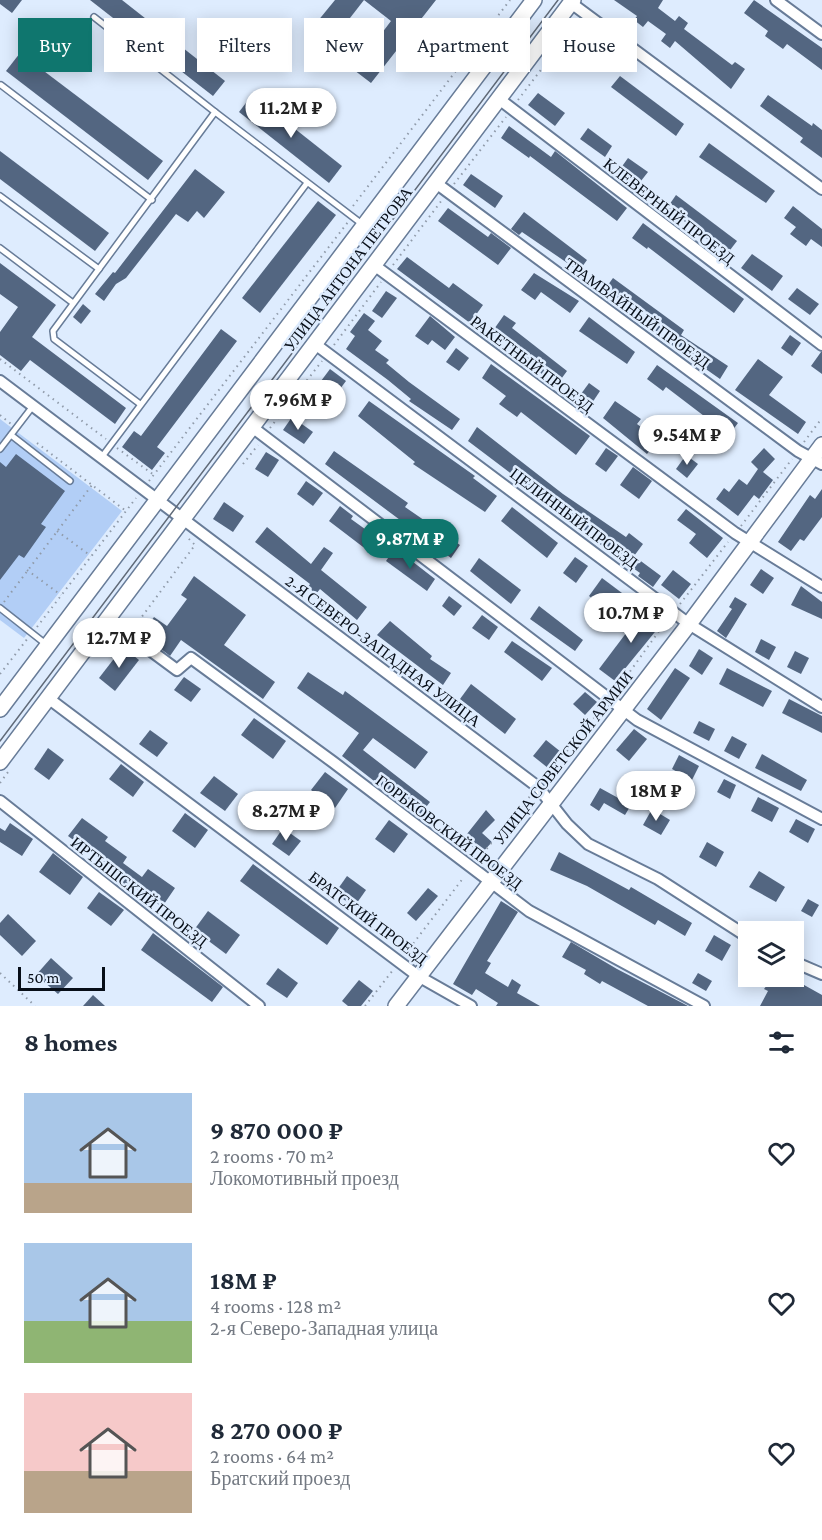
<!DOCTYPE html>
<html lang="en">
<head>
<meta charset="utf-8">
<style>
	:root { --surface:#fff; --page:#f6f6f7; --text:#1f2937; --muted:#747a83; --accent:#0f766e }
	body { margin:0; font-family:"Crimson Pro",serif; background:var(--page); color:var(--text); height:100vh; display:flex; flex-direction:column; font-size:22px; white-space:nowrap }
	* { box-sizing:border-box; margin:0 }
	p { font-size:20px; color:var(--muted) }
	.icon { flex:none; width:33px; height:33px; fill:none; stroke:currentColor; stroke-width:2; stroke-linecap:round; stroke-linejoin:round }
	.map { position:relative; height:1006px; overflow:hidden }
	.sheet { display:flex; flex-direction:column; background:var(--surface); flex:1 }
	.sheet>* { flex:none }
	.top-card { position:absolute; left:18px; top:18px; width:786px; height:54px; display:flex; gap:12px }
	.tools { position:absolute; left:738px; top:921px; display:grid; gap:12px }
	.tools a { display:grid; place-items:center; width:66px; height:66px; border-radius:0px; background:var(--surface); box-shadow:0 3px 15px #0003; font-size:30px }
	.scale { position:absolute; left:18px; bottom:15px; width:87px; box-sizing:border-box; padding-left:6px; border:3px solid #070e18; border-top:0; font-size:16px; line-height:21px; white-space:nowrap; color:#070e18; -webkit-text-stroke:4px #deecfe; paint-order:stroke }
	.price { position:absolute; translate:-50% -51px; padding:0 14px; border-radius:21px; background:#fff; color:#222; font-size:20px; line-height:39px; filter:drop-shadow(0 2px 3px #0008) }
	.price::after { content:''; position:absolute; left:50%; top:36px; width:18px; height:14px; margin-left:-9px; background:inherit; clip-path:polygon(0 0,100% 0,50% 100%) }
	.price.active { background:var(--accent); color:#fff }
	ul { padding:0; list-style:none }
	li { display:flex; align-items:center; gap:18px; height:150px; padding:0 24px }
	li span { display:grid; place-items:center; flex:none; width:168px; height:120px; border-radius:0px; color:#555 }
	li>.icon { margin-inline-start:auto }
	span .icon { width:72px; height:72px; fill:#fffc; stroke-width:1 }
	li b { font-size:26px }
	h2 { display:flex; justify-content:space-between; align-items:center; height:72px; padding:0 24px; font-size:26px }
	.chip { padding:0 21px; border-radius:0px; background:var(--surface); box-shadow:0 3px 15px #0003; font-size:21px; line-height:54px }
	.chip.active { background:var(--accent); color:#fff }
	.map>svg:first-child { display:block }
</style>
</head>
<body>
<div class="map">
<svg width="822" height="1006" viewBox="0 0 822 1006">
	<rect width="100%" height="100%" fill="#deecfe"/>
	<polygon fill="#b2cef6" points="0,419 122,511 24,638 0,620"/>
	<g fill="#536681">
		<polygon points="0,0 22,0 12,13 0,4"/>
		<polygon points="90,0 122,0 225,81 213,96"/>
		<polygon points="335,0 364,0 336,36 317,22"/>
		<polygon points="364,0 436,0 371,83 354,70 391,21"/>
		<polygon points="614,0 663,0 658,8 675,21 679,16 688,23 684,29 732,65 735,62 745,69 731,89 675,41 670,48 661,41 666,34 648,21 643,27 634,20 637,16"/>
		<polygon points="754,0 822,48 822,70 787,44 783,49 765,36 768,31 744,13"/>
		<polygon points="575,41 599,59 590,71 566,53"/>
		<polygon points="20,53 163,161 148,180 6,71"/>
		<polygon points="620,76 684,124 676,136 611,87"/>
		<polygon points="538,93 565,113 555,126 528,105"/>
		<polygon points="252,95 342,166 329,183 239,112"/>
		<polygon points="768,95 812,126 813,123 822,130 822,158 800,142 803,138 760,106"/>
		<polygon points="509,126 551,157 555,151 627,208 617,221 530,156 529,158 501,138"/>
		<polygon points="588,128 612,146 605,157 580,139"/>
		<polygon points="709,143 775,191 766,203 699,157"/>
		<polygon points="0,151 109,233 95,251 0,179"/>
		<polygon points="628,158 648,172 637,186 618,172"/>
		<polygon points="195,169 225,192 204,218 197,211 188,222 176,214 126,278 116,284 104,301 95,294 113,272 115,273"/>
		<polygon points="471,174 503,196 495,208 463,185"/>
		<polygon points="676,195 737,241 727,254 667,208"/>
		<polygon points="318,201 336,215 260,313 242,298"/>
		<polygon points="793,206 822,229 822,247 811,239 806,246 790,234 796,227 784,218"/>
		<polygon points="448,208 488,237 491,233 511,248 498,265 438,221"/>
		<polygon points="524,212 587,260 579,271 522,232 519,235 511,229"/>
		<polygon points="643,223 744,299 734,313 648,247 647,249 632,238"/>
		<polygon points="752,254 783,276 772,291 741,268"/>
		<polygon points="407,257 449,288 453,283 483,305 470,323 397,269"/>
		<polygon points="0,263 56,305 32,337 126,408 115,424 30,360 21,371 0,355 0,332 18,307 0,294"/>
		<polygon points="534,273 579,301 570,313 541,292 535,300 521,290"/>
		<polygon points="613,278 684,330 681,335 728,366 720,379 649,329 654,322 620,296 618,299 605,289"/>
		<polygon points="797,288 819,304 810,315 788,299"/>
		<polygon points="386,291 397,298 382,318 372,311"/>
		<polygon points="83,304 91,311 81,324 73,317"/>
		<polygon points="364,313 375,321 368,330 382,341 375,350 389,360 386,363 409,382 460,419 452,430 409,401 411,399 388,380 346,349 355,336 350,332"/>
		<polygon points="504,315 516,323 512,328 567,371 556,386 492,332"/>
		<polygon points="430,316 455,337 445,350 432,340 428,345 415,336"/>
		<polygon points="589,317 635,352 627,364 579,331"/>
		<polygon points="221,329 237,341 157,447 165,453 152,470 122,447 134,431 141,436"/>
		<polygon points="790,335 801,343 792,356 781,348"/>
		<polygon points="456,348 469,358 459,371 446,362"/>
		<polygon points="821,352 822,352 822,374 811,366"/>
		<polygon points="758,359 783,377 769,395 806,422 798,434 735,390"/>
		<polygon points="491,364 590,436 576,455 521,412 517,417 499,404 506,396 482,378"/>
		<polygon points="657,365 738,423 729,435 666,387 663,391 647,379"/>
		<polygon points="330,369 346,381 334,397 318,385"/>
		<polygon points="589,383 600,391 590,406 578,398"/>
		<polygon points="369,401 475,476 473,478 497,496 485,512 413,464 415,462 358,416"/>
		<polygon points="615,401 641,419 637,424 658,440 647,454 603,418"/>
		<polygon points="292,417 313,432 304,444 283,430"/>
		<polygon points="477,427 563,494 626,537 629,533 643,544 634,556 661,576 653,587 638,576 640,573 551,509 554,506 468,441"/>
		<polygon points="606,448 618,456 606,472 595,464"/>
		<polygon points="764,448 775,459 763,472 773,480 759,499 754,495 738,516 716,499 724,488 729,492 739,479 747,485 758,469 751,462"/>
		<polygon points="334,451 408,503 405,507 460,545 451,558 325,464"/>
		<polygon points="266,452 279,460 268,477 255,469"/>
		<polygon points="16,454 65,491 41,524 46,527 24,558 19,555 0,580 0,462 6,467"/>
		<polygon points="686,455 698,464 687,478 676,469"/>
		<polygon points="633,467 652,481 639,499 620,485"/>
		<polygon points="306,481 323,493 313,506 297,494"/>
		<polygon points="822,489 822,517 804,541 800,539 791,551 778,542 810,495 815,499"/>
		<polygon points="224,502 244,516 233,532 213,519"/>
		<polygon points="340,506 353,516 351,519 376,537 367,550 329,521"/>
		<polygon points="512,507 558,543 547,558 501,521"/>
		<polygon points="686,509 723,538 707,558 689,543 696,534 677,520"/>
		<polygon points="267,527 311,564 324,547 333,553 321,570 367,607 357,620 320,589 316,594 308,587 310,584 255,542"/>
		<polygon points="395,548 435,579 427,591 386,561"/>
		<polygon points="575,557 588,566 576,583 563,573"/>
		<polygon points="479,558 521,590 511,604 470,571"/>
		<polygon points="761,569 774,578 763,594 750,585"/>
		<polygon points="673,570 691,584 679,599 661,585"/>
		<polygon points="194,576 246,615 224,645 275,682 263,699 181,640 170,656 142,634 154,617 167,626 187,599 181,595"/>
		<polygon points="602,578 622,593 609,611 589,596"/>
		<polygon points="801,586 822,602 822,619 791,605"/>
		<polygon points="449,596 462,606 454,616 442,606"/>
		<polygon points="735,597 747,604 726,638 717,631 732,609 729,607"/>
		<polygon points="539,606 583,640 575,651 530,619"/>
		<polygon points="645,608 663,622 615,681 599,669"/>
		<polygon points="482,615 498,627 489,640 472,628"/>
		<polygon points="390,621 432,656 430,659 451,673 443,685 377,635"/>
		<polygon points="761,639 776,647 769,660 755,652"/>
		<polygon points="512,641 552,668 542,681 504,652"/>
		<polygon points="123,647 139,660 115,691 99,678"/>
		<polygon points="699,649 713,658 702,675 689,666"/>
		<polygon points="795,651 809,658 801,674 787,667"/>
		<polygon points="675,668 690,678 661,720 647,709"/>
		<polygon points="727,668 772,691 763,707 719,684"/>
		<polygon points="308,672 343,695 345,691 428,752 415,769 373,738 363,750 430,802 419,816 342,756 359,733 297,688"/>
		<polygon points="184,677 201,689 191,702 174,690"/>
		<polygon points="471,684 516,719 505,734 460,699"/>
		<polygon points="585,692 597,702 585,715 573,704"/>
		<polygon points="789,699 822,716 822,733 782,713"/>
		<polygon points="254,718 286,741 273,759 241,735"/>
		<polygon points="699,721 715,729 709,741 693,733"/>
		<polygon points="634,729 647,739 629,761 616,750"/>
		<polygon points="150,730 168,743 157,757 139,744"/>
		<polygon points="732,736 747,744 739,759 724,751"/>
		<polygon points="546,740 561,752 548,768 533,756"/>
		<polygon points="48,748 64,760 49,780 34,769"/>
		<polygon points="762,754 807,780 801,791 755,768"/>
		<polygon points="679,755 699,766 692,780 672,769"/>
		<polygon points="121,764 144,782 133,797 109,779"/>
		<polygon points="325,772 348,789 335,808 311,790"/>
		<polygon points="214,776 238,794 225,811 200,793"/>
		<polygon points="724,779 736,785 730,799 717,792"/>
		<polygon points="600,788 631,805 625,815 604,803 599,811 590,805"/>
		<polygon points="758,797 779,808 772,822 751,811"/>
		<polygon points="652,809 670,820 661,835 643,825"/>
		<polygon points="486,810 495,820 482,833 492,842 481,854 463,839"/>
		<polygon points="185,813 208,830 195,848 172,831"/>
		<polygon points="82,818 108,837 105,841 127,857 123,863 142,877 148,869 175,888 162,907 134,887 132,890 119,881 98,863 101,860 68,836"/>
		<polygon points="796,819 815,829 808,843 789,832"/>
		<polygon points="389,820 408,834 394,853 375,839"/>
		<polygon points="10,823 33,839 22,856 0,842 0,828 5,831"/>
		<polygon points="283,828 301,841 289,856 272,844"/>
		<polygon points="707,842 724,852 716,867 699,857"/>
		<polygon points="559,852 629,890 631,887 692,923 685,936 658,920 655,925 587,886 550,870"/>
		<polygon points="53,853 83,877 70,895 39,872"/>
		<polygon points="253,864 339,928 327,945 240,881"/>
		<polygon points="759,871 785,887 776,902 749,887"/>
		<polygon points="347,876 366,890 354,907 335,893"/>
		<polygon points="428,888 438,896 416,921 407,913"/>
		<polygon points="99,892 124,910 111,926 87,908"/>
		<polygon points="808,899 819,905 812,917 801,911"/>
		<polygon points="501,901 518,912 487,961 491,963 485,973 508,987 512,979 521,985 517,993 540,1006 496,1006 498,1003 476,989 472,995 453,984"/>
		<polygon points="208,911 240,935 226,954 194,930"/>
		<polygon points="8,914 36,941 22,956 0,935 0,923"/>
		<polygon points="153,933 223,987 212,1002 141,950"/>
		<polygon points="714,935 731,945 722,961 705,951"/>
		<polygon points="571,942 617,969 688,1006 648,1006 602,981 600,984 584,974 586,970 562,957"/>
		<polygon points="51,958 73,978 58,994 36,975"/>
		<polygon points="278,968 298,983 287,998 266,984"/>
		<polygon points="698,973 712,981 706,991 692,983"/>
		<polygon points="751,976 788,976 822,995 822,1006 760,1006 768,991 764,989 767,985"/>
		<polygon points="359,980 373,991 361,1006 348,1006 342,1001"/>
		<polygon points="93,995 105,1006 83,1006"/>
	</g>
	<g fill="none" stroke-linecap="round" stroke-linejoin="round">
		<g stroke="#687c98" stroke-width="8">
			<g id="lane">
				<polyline points="94,17 215,112"/>
				<polyline points="1,85 152,200"/>
				<polyline points="0,196 99,269"/>
				<polyline points="0,248 73,303"/>
				<polyline points="140,404 54,339 53,331 215,112 362,224"/>
				<polyline points="11,435 70,481"/>
				<polyline points="0,449 33,406"/>
				<polyline points="101,458 307,183"/>
				<polyline points="0,608 47,645"/>
			</g>
		</g>
		<g stroke="#687c98" stroke-width="14">
			<g id="street">
				<polyline points="776,0 822,34"/>
				<polyline points="571,3 822,189"/>
				<polyline points="499,99 822,345"/>
				<polyline points="436,183 798,451 822,464"/>
				<polyline points="374,265 735,533 822,587"/>
				<polyline points="315,344 689,624 822,707"/>
				<polyline points="0,381 538,787 567,824 588,844 658,879 748,937"/>
				<polyline points="252,427 637,720 822,819"/>
				<polyline points="108,619 177,670 191,658 333,762 529,911 704,1006"/>
				<polyline points="48,698 418,976 471,1006"/>
				<polyline points="0,801 259,1006"/>
				<polyline points="794,962 822,974"/>
			</g>
		</g>
		<g stroke="#687c98" stroke-width="18">
			<g id="secondary">
				<polyline points="0,709 534,0"/>
				<polyline points="0,762 573,0"/>
				<polyline points="396,1006 689,624 822,445"/>
			</g>
		</g>
		<g stroke="#909baa" stroke-width="2" stroke-dasharray="1.5 4.5" stroke-linecap="butt">
			<polyline points="518,100 578,21"/>
			<polyline points="454,184 506,117"/>
			<polyline points="353,206 510,0"/>
			<polyline points="393,265 442,200"/>
			<polyline points="334,345 381,282"/>
			<polyline points="0,359 106,439"/>
			<polyline points="0,415 11,424"/>
			<polyline points="270,428 322,361"/>
			<polyline points="804,442 822,418"/>
			<polyline points="37,443 126,511"/>
			<polyline points="117,448 154,475"/>
			<polyline points="243,464 258,445"/>
			<polyline points="149,481 348,222"/>
			<polyline points="741,526 792,459"/>
			<polyline points="57,531 91,556"/>
			<polyline points="27,570 61,595"/>
			<polyline points="4,602 92,485"/>
			<polyline points="680,604 728,542"/>
			<polyline points="135,626 195,545 188,538"/>
			<polyline points="37,627 136,498"/>
			<polyline points="0,674 28,638"/>
			<polyline points="616,691 667,620"/>
			<polyline points="544,779 603,707"/>
			<polyline points="0,783 8,772"/>
			<polyline points="479,858 531,795"/>
			<polyline points="406,953 464,877"/>
			<polyline points="0,973 35,1006"/>
			<polyline points="365,1006 393,970"/>
		</g>
		<use href="#lane" stroke="#fff" stroke-width="5"/>
		<use href="#street" stroke="#fff" stroke-width="10"/>
		<use href="#secondary" stroke="#fff" stroke-width="15"/>
		<polyline stroke="#606a78" stroke-width="1.5" points="0,741 558,0"/>
	</g>
	<g text-anchor="middle" dominant-baseline="central" stroke-width="5" stroke-linejoin="round" paint-order="stroke">
		<g font-size="16" fill="#070e18" stroke="#deecfe">
			<text transform="translate(669 211) rotate(38)">КЛЕВЕРНЫЙ ПРОЕЗД</text>
			<text transform="translate(348 269) rotate(-53)">УЛИЦА АНТОНА ПЕТРОВА</text>
			<text transform="translate(637 313) rotate(36)">ТРАМВАЙНЫЙ ПРОЕЗД</text>
			<text transform="translate(532 364) rotate(37)">РАКЕТНЫЙ ПРОЕЗД</text>
			<text transform="translate(574 518) rotate(37)">ЦЕЛИННЫЙ ПРОЕЗД</text>
			<text transform="translate(383 651) rotate(37)">2-Я СЕВЕРО-ЗАПАДНАЯ УЛИЦА</text>
			<text transform="translate(563 758) rotate(-52)">УЛИЦА СОВЕТСКОЙ АРМИИ</text>
			<text transform="translate(449 832) rotate(37)">ГОРЬКОВСКИЙ ПРОЕЗД</text>
			<text transform="translate(139 892) rotate(38)">ИРТЫШСКИЙ ПРОЕЗД</text>
			<text transform="translate(368 918) rotate(37)">БРАТСКИЙ ПРОЕЗД</text>
		</g>
	</g>
</svg>
<div class="tools">
<a><svg class="icon" aria-label="layers" viewBox="0 0 24 24"><path d="M12 4l9 5-9 5-9-5zM3 14l9 5 9-5"/></svg></a>
</div>
<div class="scale">50 m</div>
<b class="price" style="left:291px;top:139px">11.2M ₽</b>
<b class="price" style="left:298px;top:431px">7.96M ₽</b>
<b class="price" style="left:687px;top:466px">9.54M ₽</b>
<b class="price active" style="left:410px;top:570px">9.87M ₽</b>
<b class="price" style="left:631px;top:644px">10.7M ₽</b>
<b class="price" style="left:119px;top:669px">12.7M ₽</b>
<b class="price" style="left:656px;top:822px">18M ₽</b>
<b class="price" style="left:286px;top:842px">8.27M ₽</b>
<div class="top-card">
<a class="chip active">Buy</a>
<a class="chip">Rent</a>
<a class="chip">Filters</a>
<a class="chip">New</a>
<a class="chip">Apartment</a>
<a class="chip">House</a>
</div>
</div>
<section class="sheet">
<h2>8 homes<svg class="icon" aria-label="filters" viewBox="0 0 24 24"><path d="M4 7h16M4 17h16"/><circle cx="9" cy="7" r="2"/><circle cx="15" cy="17" r="2"/></svg></h2>
<ul>
<li><span style="background:linear-gradient(#a9c7e8 75%,#b9a48a 0)"><svg class="icon" aria-label="home" viewBox="0 0 24 24"><path d="M3 11l9-7 9 7M6 9v11h12V9"/></svg></span><div><b>9 870 000 ₽</b><p>2 rooms · 70 m²</p><p>Локомотивный проезд</p></div><svg class="icon" aria-label="heart" viewBox="0 0 24 24"><path d="M12 20l-8-8c-3-5 5-10 8-4 3-6 11-1 8 4z"/></svg></li>
<li><span style="background:linear-gradient(#a9c7e8 65%,#8fb573 0)"><svg class="icon" aria-label="home" viewBox="0 0 24 24"><path d="M3 11l9-7 9 7M6 9v11h12V9"/></svg></span><div><b>18M ₽</b><p>4 rooms · 128 m²</p><p>2-я Северо-Западная улица</p></div><svg class="icon" aria-label="heart" viewBox="0 0 24 24"><path d="M12 20l-8-8c-3-5 5-10 8-4 3-6 11-1 8 4z"/></svg></li>
<li><span style="background:linear-gradient(#f6c9c9 65%,#b9a48a 0)"><svg class="icon" aria-label="home" viewBox="0 0 24 24"><path d="M3 11l9-7 9 7M6 9v11h12V9"/></svg></span><div><b>8 270 000 ₽</b><p>2 rooms · 64 m²</p><p>Братский проезд</p></div><svg class="icon" aria-label="heart" viewBox="0 0 24 24"><path d="M12 20l-8-8c-3-5 5-10 8-4 3-6 11-1 8 4z"/></svg></li>
</ul>
</section>
</body>
</html>
